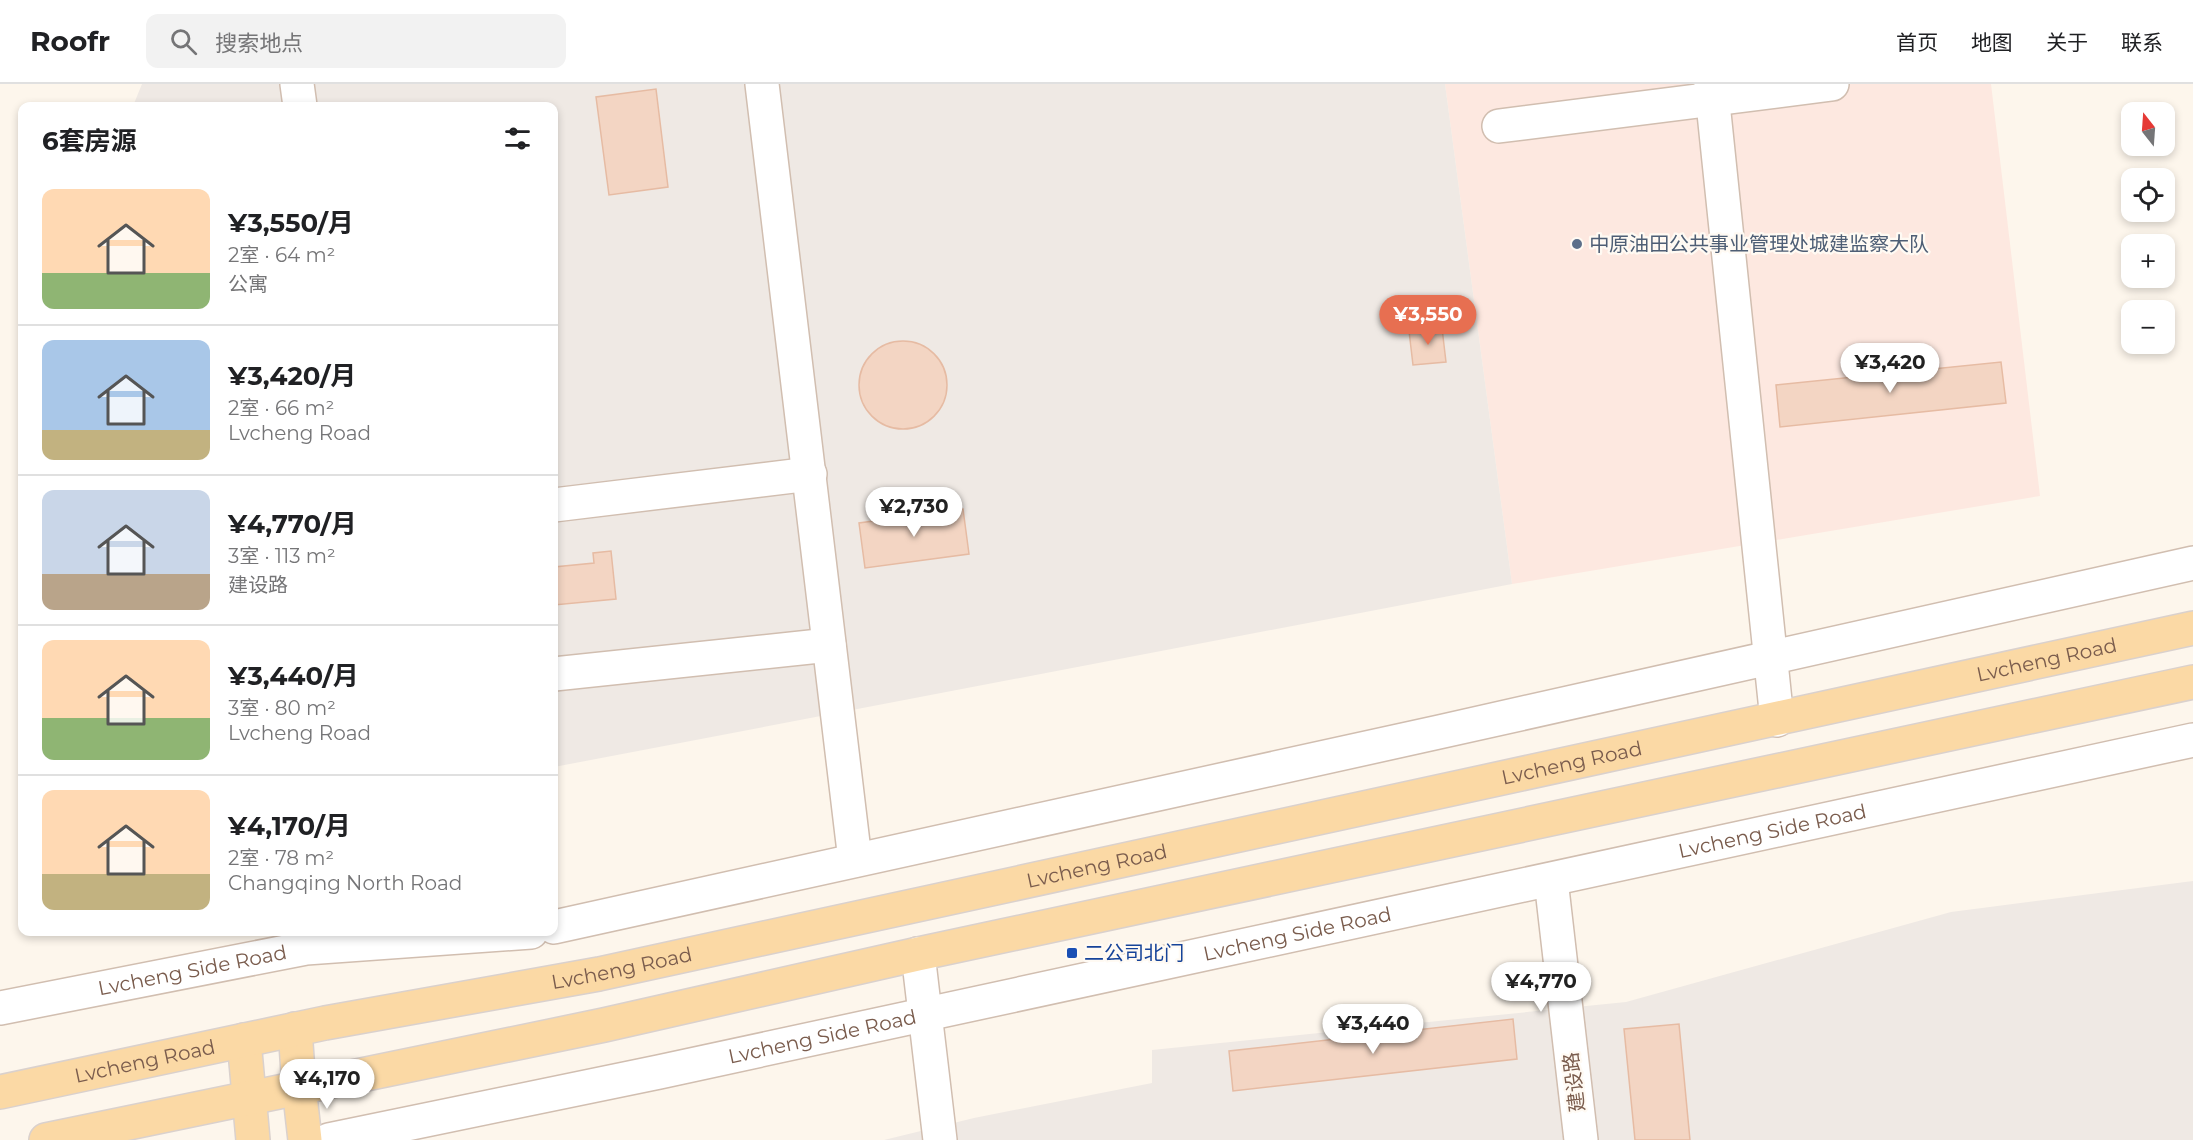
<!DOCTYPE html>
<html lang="zh">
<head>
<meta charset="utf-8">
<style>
	:root { --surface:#fff; --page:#f2f2f2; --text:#202124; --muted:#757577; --line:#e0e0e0; --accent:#e76f51 }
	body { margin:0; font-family:Montserrat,"Noto Sans SC",sans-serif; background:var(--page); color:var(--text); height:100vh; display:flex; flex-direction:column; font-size:22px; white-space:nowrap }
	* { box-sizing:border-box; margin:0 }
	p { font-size:20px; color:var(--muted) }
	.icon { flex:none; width:33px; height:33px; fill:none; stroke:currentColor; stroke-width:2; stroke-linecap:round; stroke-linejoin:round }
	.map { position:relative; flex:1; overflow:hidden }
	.details { position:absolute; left:18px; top:18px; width:540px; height:834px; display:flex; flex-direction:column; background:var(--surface); border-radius:12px; box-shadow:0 3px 9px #0003 }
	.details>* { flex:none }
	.needle { width:39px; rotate:343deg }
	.controls { position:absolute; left:2121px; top:18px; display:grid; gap:12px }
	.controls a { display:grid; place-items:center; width:54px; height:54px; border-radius:12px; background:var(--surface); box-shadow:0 3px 9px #0003; font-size:30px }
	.price { position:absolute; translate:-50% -51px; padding:0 14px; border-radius:21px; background:#fff; color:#222; font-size:20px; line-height:39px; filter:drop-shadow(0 2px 3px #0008) }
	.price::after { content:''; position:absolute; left:50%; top:36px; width:18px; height:14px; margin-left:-9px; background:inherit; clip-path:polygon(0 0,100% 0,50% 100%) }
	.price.on { background:var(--accent); color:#fff }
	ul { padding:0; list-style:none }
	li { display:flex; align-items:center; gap:18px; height:150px; padding:0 24px }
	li+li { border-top:2px solid var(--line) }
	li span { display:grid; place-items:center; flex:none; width:168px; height:120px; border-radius:12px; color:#555 }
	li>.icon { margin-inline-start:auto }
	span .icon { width:72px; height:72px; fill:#fffc; stroke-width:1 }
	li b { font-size:26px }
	h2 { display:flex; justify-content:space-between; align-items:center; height:72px; padding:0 24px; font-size:26px }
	header { display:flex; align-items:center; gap:36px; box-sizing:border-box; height:84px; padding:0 30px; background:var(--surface); border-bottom:2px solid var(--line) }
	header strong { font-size:28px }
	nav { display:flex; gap:33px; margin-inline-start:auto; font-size:21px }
	.search { width:420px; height:54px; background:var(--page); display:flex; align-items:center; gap:15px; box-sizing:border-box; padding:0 21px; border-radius:12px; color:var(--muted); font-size:22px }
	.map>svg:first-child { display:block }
</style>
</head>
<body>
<header>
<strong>Roofr</strong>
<div class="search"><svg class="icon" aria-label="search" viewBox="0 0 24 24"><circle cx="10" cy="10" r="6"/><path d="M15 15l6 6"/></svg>搜索地点</div>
<nav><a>首页</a><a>地图</a><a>关于</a><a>联系</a></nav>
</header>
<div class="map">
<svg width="2193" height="1056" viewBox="0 0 2193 1056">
	<rect width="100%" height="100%" fill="#fdf6ec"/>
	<polygon fill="#fde8e0" points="1445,0 1991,0 2040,412 1512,500"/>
	<g fill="#efe9e4">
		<polygon points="142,0 1445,0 1512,500 554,683 554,22 133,22"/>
		<polygon points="2193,797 2193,1056 884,1056 974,1034 1152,999 1152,966 1626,918 1951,828"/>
	</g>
	<g fill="#f3d5c3" stroke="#e6bba3" stroke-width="1.5">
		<polygon points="656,5 668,103 609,111 596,13"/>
		<polygon points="1442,244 1446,278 1413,281 1409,247"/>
		<circle cx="903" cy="301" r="44"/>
		<polygon points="2001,278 2006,319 1780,343 1776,301"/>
		<polygon points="963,425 969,470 865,484 859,439"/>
		<polygon points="611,467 616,515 554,521 554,483 594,479 593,469"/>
		<polygon points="1513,935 1517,975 1233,1007 1229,967"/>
		<polygon points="1679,940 1690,1056 1635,1056 1624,945"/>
	</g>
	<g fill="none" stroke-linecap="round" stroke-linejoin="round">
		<g stroke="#d1beb0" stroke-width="36">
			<g id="minor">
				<polyline points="297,0 300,22"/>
				<polyline points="762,0 855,776"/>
				<polyline points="1711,0 1777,636"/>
				<polyline points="1499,42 1832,0"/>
				<polyline points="554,421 810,390"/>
				<polyline points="554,590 829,561"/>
				<polyline points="1551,796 1581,1056"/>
				<polyline points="554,843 1439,648 2193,479"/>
				<polyline points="918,870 940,1056"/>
				<path id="s1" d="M0 924 306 864 531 848"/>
				<path id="s2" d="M329 1056 659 988 2193 656"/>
			</g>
		</g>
		<g stroke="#dad1cd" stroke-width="36">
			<g id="major">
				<polyline points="295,945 299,1003 305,1056"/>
				<polyline points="244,956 253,1056"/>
				<path id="s3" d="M0 1008 325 939 599 890 2193 544"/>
				<polyline points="46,1056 604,941 918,870 2193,598"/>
			</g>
		</g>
		<use href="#minor" stroke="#fff" stroke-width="33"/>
		<use href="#major" stroke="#fbd9a5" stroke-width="33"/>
	</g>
	<circle fill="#5c6f8a" stroke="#fffaf3" stroke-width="2" cx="1577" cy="160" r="6"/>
	<rect fill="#1a4fb4" stroke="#fffaf3" stroke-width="2" x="1066" y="863" width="12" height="12" rx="3"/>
	<g text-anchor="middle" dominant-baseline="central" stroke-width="4.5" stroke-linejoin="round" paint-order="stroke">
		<g font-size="20" fill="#4e5e75" stroke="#fffaf3" text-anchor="start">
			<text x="1589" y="160">中原油田公共事业管理处城建监察大队</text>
		</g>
		<g font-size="20" fill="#7a5c4d" stroke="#fffaf3">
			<text stroke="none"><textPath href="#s3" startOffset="2092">Lvcheng Road</textPath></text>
			<text stroke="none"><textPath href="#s3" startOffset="1606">Lvcheng Road</textPath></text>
			<text stroke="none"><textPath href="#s2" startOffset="1476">Lvcheng Side Road</textPath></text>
			<text stroke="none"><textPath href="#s3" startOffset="1120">Lvcheng Road</textPath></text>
			<text stroke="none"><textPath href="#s2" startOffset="990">Lvcheng Side Road</textPath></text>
			<text stroke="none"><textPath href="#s3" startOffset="634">Lvcheng Road</textPath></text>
			<text stroke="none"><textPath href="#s1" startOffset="196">Lvcheng Side Road</textPath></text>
			<text stroke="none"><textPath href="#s2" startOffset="504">Lvcheng Side Road</textPath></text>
			<text stroke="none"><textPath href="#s3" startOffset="148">Lvcheng Road</textPath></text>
			<text transform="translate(1574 998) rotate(-97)">建设路</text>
		</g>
		<g font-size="20" fill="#164399" stroke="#fffaf3" text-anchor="start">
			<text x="1084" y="869">二公司北门</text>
		</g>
	</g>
</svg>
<div class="controls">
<a><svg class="needle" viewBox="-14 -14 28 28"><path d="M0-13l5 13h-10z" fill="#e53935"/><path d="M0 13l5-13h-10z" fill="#757577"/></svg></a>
<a><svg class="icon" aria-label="locate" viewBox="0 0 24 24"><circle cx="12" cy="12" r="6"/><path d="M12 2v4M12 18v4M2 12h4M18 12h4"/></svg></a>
<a>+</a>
<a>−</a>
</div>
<b class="price on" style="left:1428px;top:262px">¥3,550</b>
<b class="price" style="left:1890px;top:310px">¥3,420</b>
<b class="price" style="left:914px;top:454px">¥2,730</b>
<b class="price" style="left:1541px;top:929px">¥4,770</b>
<b class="price" style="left:1373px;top:971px">¥3,440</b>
<b class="price" style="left:327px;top:1026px">¥4,170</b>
<section class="details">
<h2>6套房源<svg class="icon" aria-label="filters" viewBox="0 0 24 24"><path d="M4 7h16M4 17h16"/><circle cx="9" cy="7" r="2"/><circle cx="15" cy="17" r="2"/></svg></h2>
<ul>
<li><span style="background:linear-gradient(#ffd9b3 70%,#8fb573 0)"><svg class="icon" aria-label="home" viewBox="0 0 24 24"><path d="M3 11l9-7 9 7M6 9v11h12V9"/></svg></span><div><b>¥3,550/月</b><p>2室 · 64 m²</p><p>公寓</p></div></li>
<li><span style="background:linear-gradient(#a9c7e8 75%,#c2b280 0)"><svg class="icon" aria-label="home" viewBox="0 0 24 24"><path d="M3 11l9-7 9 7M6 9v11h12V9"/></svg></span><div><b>¥3,420/月</b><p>2室 · 66 m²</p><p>Lvcheng Road</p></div></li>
<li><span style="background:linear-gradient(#c9d6e8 70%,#b9a48a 0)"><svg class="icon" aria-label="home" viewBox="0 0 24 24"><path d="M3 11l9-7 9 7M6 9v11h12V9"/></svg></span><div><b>¥4,770/月</b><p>3室 · 113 m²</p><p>建设路</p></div></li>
<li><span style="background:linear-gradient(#ffd9b3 65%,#8fb573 0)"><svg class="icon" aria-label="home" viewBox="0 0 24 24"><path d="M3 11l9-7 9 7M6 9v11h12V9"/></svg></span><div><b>¥3,440/月</b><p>3室 · 80 m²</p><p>Lvcheng Road</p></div></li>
<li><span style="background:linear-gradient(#ffd9b3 70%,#c2b280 0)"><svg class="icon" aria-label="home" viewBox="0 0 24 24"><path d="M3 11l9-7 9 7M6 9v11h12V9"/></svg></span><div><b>¥4,170/月</b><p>2室 · 78 m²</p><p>Changqing North Road</p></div></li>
</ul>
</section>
</div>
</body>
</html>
